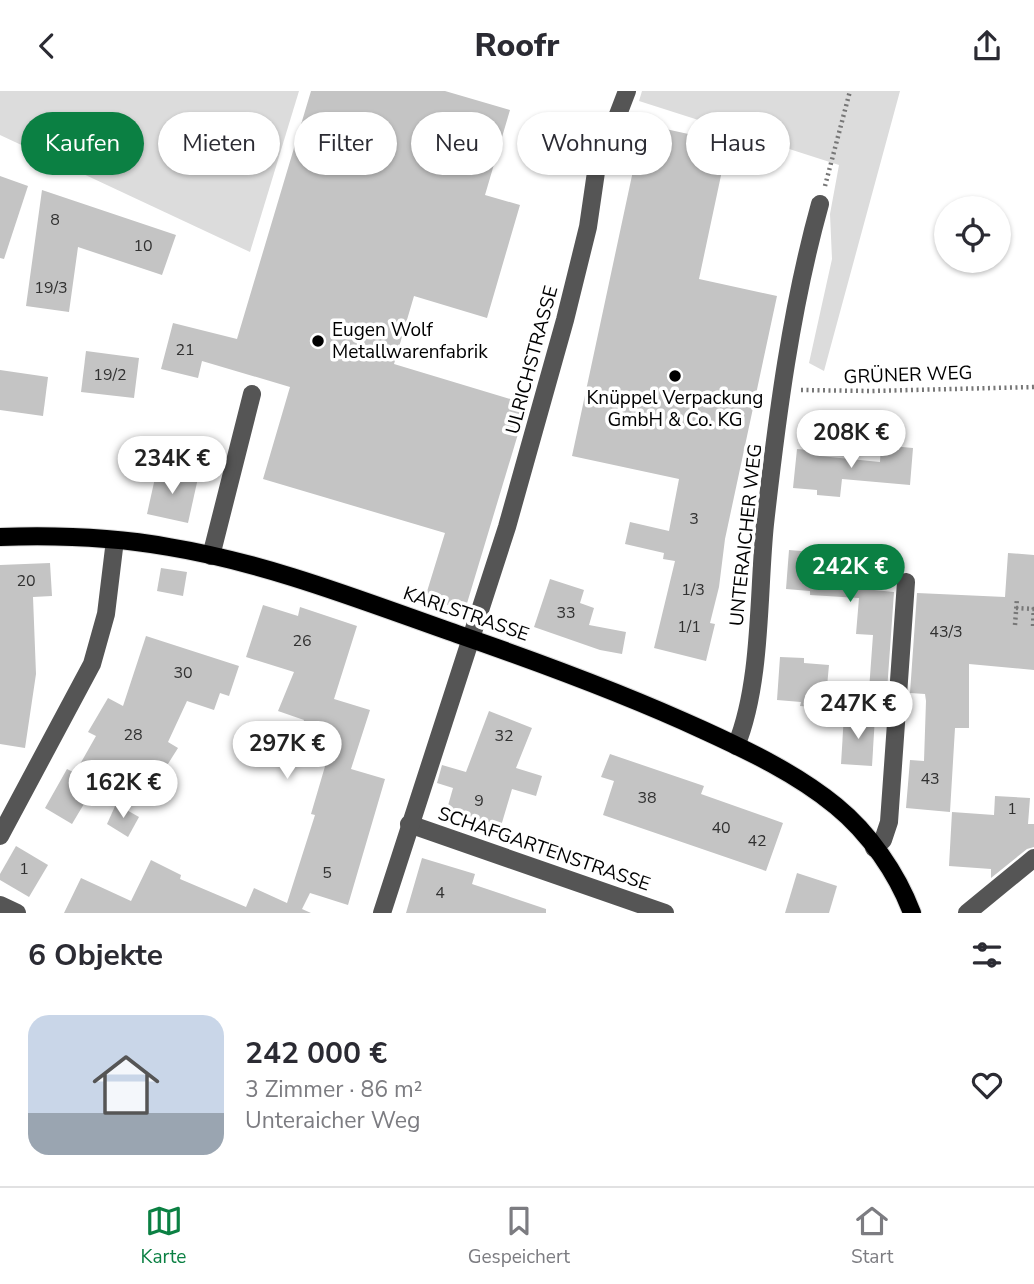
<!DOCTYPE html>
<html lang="de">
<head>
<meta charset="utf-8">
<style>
	:root { --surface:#fff; --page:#f7f7f7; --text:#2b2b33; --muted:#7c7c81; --line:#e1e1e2; --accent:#0b8043 }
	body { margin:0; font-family:"Nunito Sans",sans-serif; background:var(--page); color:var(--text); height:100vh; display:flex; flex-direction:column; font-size:26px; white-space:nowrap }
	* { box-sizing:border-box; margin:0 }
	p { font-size:23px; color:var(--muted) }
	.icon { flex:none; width:38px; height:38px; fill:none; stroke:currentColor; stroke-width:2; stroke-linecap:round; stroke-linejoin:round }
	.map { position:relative; height:822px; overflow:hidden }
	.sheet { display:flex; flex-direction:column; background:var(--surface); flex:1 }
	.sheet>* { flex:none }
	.top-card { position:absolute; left:21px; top:21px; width:992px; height:63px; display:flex; gap:14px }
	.controls { position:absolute; left:934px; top:105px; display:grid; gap:14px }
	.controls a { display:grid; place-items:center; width:77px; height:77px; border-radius:50%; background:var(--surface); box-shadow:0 2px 5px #0004; font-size:35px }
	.price { position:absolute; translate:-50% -60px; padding:0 16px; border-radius:24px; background:#fff; color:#222; font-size:23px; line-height:46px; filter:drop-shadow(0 2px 4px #0008) }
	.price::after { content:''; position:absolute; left:50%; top:42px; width:21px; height:16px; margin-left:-10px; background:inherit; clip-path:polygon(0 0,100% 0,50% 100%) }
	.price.selected { background:var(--accent); color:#fff }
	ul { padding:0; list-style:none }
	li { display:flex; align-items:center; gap:21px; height:175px; padding:0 28px }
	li+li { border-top:2px solid var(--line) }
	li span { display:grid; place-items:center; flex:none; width:196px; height:140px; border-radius:21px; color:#555 }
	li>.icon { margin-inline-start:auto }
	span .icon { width:84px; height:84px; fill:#fffc; stroke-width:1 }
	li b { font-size:30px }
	h2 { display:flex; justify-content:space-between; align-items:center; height:84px; padding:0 28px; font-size:30px }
	.pill { padding:0 24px; border-radius:32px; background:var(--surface); box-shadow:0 2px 5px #0004; font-size:24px; line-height:63px }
	.pill.selected { background:var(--accent); color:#fff }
	header { display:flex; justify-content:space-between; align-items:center; height:91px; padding:0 28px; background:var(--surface); font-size:32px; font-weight:800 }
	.menu { display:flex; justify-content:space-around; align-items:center; height:98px; border-top:2px solid var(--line); background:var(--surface); font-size:19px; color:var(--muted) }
	.menu a { display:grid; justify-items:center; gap:4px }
	.menu .selected { color:var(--accent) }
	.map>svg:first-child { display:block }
</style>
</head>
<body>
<header><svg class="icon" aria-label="back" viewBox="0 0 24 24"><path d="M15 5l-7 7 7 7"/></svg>Roofr<svg class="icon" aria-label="share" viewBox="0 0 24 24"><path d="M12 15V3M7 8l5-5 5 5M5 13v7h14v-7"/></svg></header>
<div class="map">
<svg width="1034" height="822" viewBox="0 0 1034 822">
	<rect width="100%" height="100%" fill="#fff"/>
	<g fill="#dcdcdc">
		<polygon points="0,0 299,0 250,161 0,44"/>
		<polygon points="642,0 900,0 824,280 809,272 832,168 830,123 839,74 639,10"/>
	</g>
	<g fill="#c4c4c4">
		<polygon points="311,0 445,0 510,19 485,104 520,114 487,227 414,205 394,273 527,313 465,519 425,507 445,442 263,388 290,296 202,270 198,287 161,278 173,232 237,248"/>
		<polygon points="643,33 702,46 723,75 699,188 777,205 725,448 719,496 710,532 715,533 706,570 654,557 675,470 663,468 664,462 625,453 630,431 669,440 679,388 572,365"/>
		<polygon points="0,85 28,95 4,168 0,167"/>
		<polygon points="42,99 176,144 162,184 78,156 69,221 26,215"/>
		<polygon points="86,260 139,267 134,307 81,301"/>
		<polygon points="0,279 48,286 43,325 0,319"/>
		<polygon points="881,354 913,357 910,394 842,388 840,406 817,404 817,399 793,397 797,358 821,360 820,365 880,371"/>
		<polygon points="157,378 198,387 188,432 147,423"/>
		<polygon points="789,459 813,461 813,466 837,468 836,481 875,483 874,499 894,501 887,600 869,599 873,544 856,543 859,507 810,504 810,500 786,498"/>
		<polygon points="1008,462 1034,464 1034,579 969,573 969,637 955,637 950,721 906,717 910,669 924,670 926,610 925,603 910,602 917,502 1005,506"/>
		<polygon points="50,472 52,505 33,506 36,583 25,657 0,653 0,474"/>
		<polygon points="161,477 187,481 183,505 157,500"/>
		<polygon points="550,488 584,499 580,512 594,517 589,534 626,541 622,563 600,559 534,536"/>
		<polygon points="263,514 298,525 300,516 357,535 334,608 370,619 351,678 385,688 348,814 310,802 302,818 311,822 64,822 81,787 131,810 151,769 181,784 180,788 246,816 254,797 287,812 315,724 311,723 331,655 298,646 304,629 278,620 294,581 246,566"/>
		<polygon points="146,545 239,575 229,605 220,602 214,619 187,610 168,651 178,657 166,676 158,672 154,678 145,673 128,701 100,686 72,733 45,717 67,678 75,682 96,645 88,641 108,607 123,615"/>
		<polygon points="780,566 804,567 804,572 829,574 825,617 800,615 801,611 777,609"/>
		<polygon points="489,620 532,637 516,677 542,685 536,705 512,698 501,735 447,718 453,697 437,692 442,674 466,681"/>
		<polygon points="844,624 875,626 872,675 841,673"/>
		<polygon points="610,663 704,695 701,703 783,732 766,780 603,724 614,690 601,686"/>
		<polygon points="995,705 1030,707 1028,733 1034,733 1034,756 1027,758 991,787 991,778 949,775 952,721 994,724"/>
		<polygon points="116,713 139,726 128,746 107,733"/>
		<polygon points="16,755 48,774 29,806 0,789 0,783"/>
		<polygon points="422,767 475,783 472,793 546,818 546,822 406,822"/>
		<polygon points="797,782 837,795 829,822 785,822"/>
	</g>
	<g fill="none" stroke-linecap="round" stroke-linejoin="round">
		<g stroke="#dbdbdb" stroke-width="20">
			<path id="major" d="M0 446C56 444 113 446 169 456 267 472 363 510 457 543 541 572 623 602 703 639 749 660 797 683 836 715 869 742 897 782 912 822"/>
		</g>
		<g stroke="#777" stroke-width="4.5" stroke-dasharray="2 3.5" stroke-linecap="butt">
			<polyline points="825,95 850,0"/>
			<polyline points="801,299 871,300 1034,296"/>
			<polyline points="1016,517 1034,518"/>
			<polyline points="1015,534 1017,507"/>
			<polyline points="1033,535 1034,513"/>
		</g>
		<g stroke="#555" stroke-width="18">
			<polyline points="211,465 252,303"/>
			<path d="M736 655C762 592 758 501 765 433 777 326 791 217 820 113"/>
			<polyline points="409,733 665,822"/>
			<polyline points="0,745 92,573 106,523 115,449"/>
			<polyline points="874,757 883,749 889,731 906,491"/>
			<polyline points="0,814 17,822"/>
			<polyline points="382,822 507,436 565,229 588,136 596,81 627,0"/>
			<polyline points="967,822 1034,767"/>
		</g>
		<use href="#major" stroke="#000" stroke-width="18"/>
	</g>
	<g fill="#000" stroke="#fff" stroke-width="2.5">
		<circle cx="318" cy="250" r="7"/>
		<circle cx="675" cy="285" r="7"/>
	</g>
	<g text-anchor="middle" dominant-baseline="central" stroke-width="7" stroke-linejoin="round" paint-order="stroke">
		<g font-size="16" fill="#313131">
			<text x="55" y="129">8</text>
			<text x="143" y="155">10</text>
			<text x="51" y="197">19/3</text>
			<text x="185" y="259">21</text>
			<text x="110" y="284">19/2</text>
			<text x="694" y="428">3</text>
			<text x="26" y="490">20</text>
			<text x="693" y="499">1/3</text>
			<text x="566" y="522">33</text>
			<text x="689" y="536">1/1</text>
			<text x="946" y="541">43/3</text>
			<text x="302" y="550">26</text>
			<text x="183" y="582">30</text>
			<text x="133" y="644">28</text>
			<text x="504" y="645">32</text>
			<text x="930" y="688">43</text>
			<text x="647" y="707">38</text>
			<text x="479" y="710">9</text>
			<text x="1012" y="718">1</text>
			<text x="721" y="737">40</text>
			<text x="757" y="750">42</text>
			<text x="24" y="778">1</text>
			<text x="327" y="782">5</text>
			<text x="440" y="802">4</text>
		</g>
		<g font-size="19" fill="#000" stroke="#fff" text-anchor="start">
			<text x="332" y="239">Eugen Wolf<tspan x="332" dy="22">Metallwarenfabrik</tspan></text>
			<text x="675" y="307" text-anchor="middle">Knüppel Verpackung<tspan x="675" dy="22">GmbH &amp; Co. KG</tspan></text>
		</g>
		<g font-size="19" fill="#000" stroke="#fff">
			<text transform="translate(532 269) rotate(-75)">ULRICHSTRASSE</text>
			<text transform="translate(908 284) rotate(-2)">GRÜNER WEG</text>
			<text transform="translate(746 444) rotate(-84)">UNTERAICHER WEG</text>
			<text transform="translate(466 523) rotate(19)">KARLSTRASSE</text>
			<text transform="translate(544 758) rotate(19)">SCHAFGARTENSTRASSE</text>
		</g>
	</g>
</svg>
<div class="controls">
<a><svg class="icon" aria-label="locate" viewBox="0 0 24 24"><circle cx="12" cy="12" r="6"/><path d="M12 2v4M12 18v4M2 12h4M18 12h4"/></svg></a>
</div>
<b class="price" style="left:851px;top:379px">208K €</b>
<b class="price" style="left:172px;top:405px">234K €</b>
<b class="price selected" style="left:850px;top:513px">242K €</b>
<b class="price" style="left:858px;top:650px">247K €</b>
<b class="price" style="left:287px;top:690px">297K €</b>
<b class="price" style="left:123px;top:729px">162K €</b>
<div class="top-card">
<a class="pill selected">Kaufen</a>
<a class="pill">Mieten</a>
<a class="pill">Filter</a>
<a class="pill">Neu</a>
<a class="pill">Wohnung</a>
<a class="pill">Haus</a>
</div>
</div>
<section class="sheet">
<h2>6 Objekte<svg class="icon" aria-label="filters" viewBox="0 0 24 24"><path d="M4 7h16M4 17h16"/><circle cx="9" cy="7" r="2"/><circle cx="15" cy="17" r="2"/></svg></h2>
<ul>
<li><span style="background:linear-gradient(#c9d6e8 70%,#9aa5b1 0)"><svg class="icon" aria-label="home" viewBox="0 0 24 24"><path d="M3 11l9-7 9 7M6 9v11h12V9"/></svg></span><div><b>242 000 €</b><p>3 Zimmer · 86 m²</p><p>Unteraicher Weg</p></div><svg class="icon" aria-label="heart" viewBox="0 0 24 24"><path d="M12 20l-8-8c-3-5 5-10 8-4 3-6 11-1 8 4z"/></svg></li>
</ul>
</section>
<nav class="menu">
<a class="selected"><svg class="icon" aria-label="map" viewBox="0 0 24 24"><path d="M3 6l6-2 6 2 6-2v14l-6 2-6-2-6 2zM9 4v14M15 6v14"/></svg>Karte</a>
<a><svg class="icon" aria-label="saved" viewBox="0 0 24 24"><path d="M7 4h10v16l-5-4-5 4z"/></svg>Gespeichert</a>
<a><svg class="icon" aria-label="home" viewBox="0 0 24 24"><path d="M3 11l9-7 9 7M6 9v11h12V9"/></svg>Start</a>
</nav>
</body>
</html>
